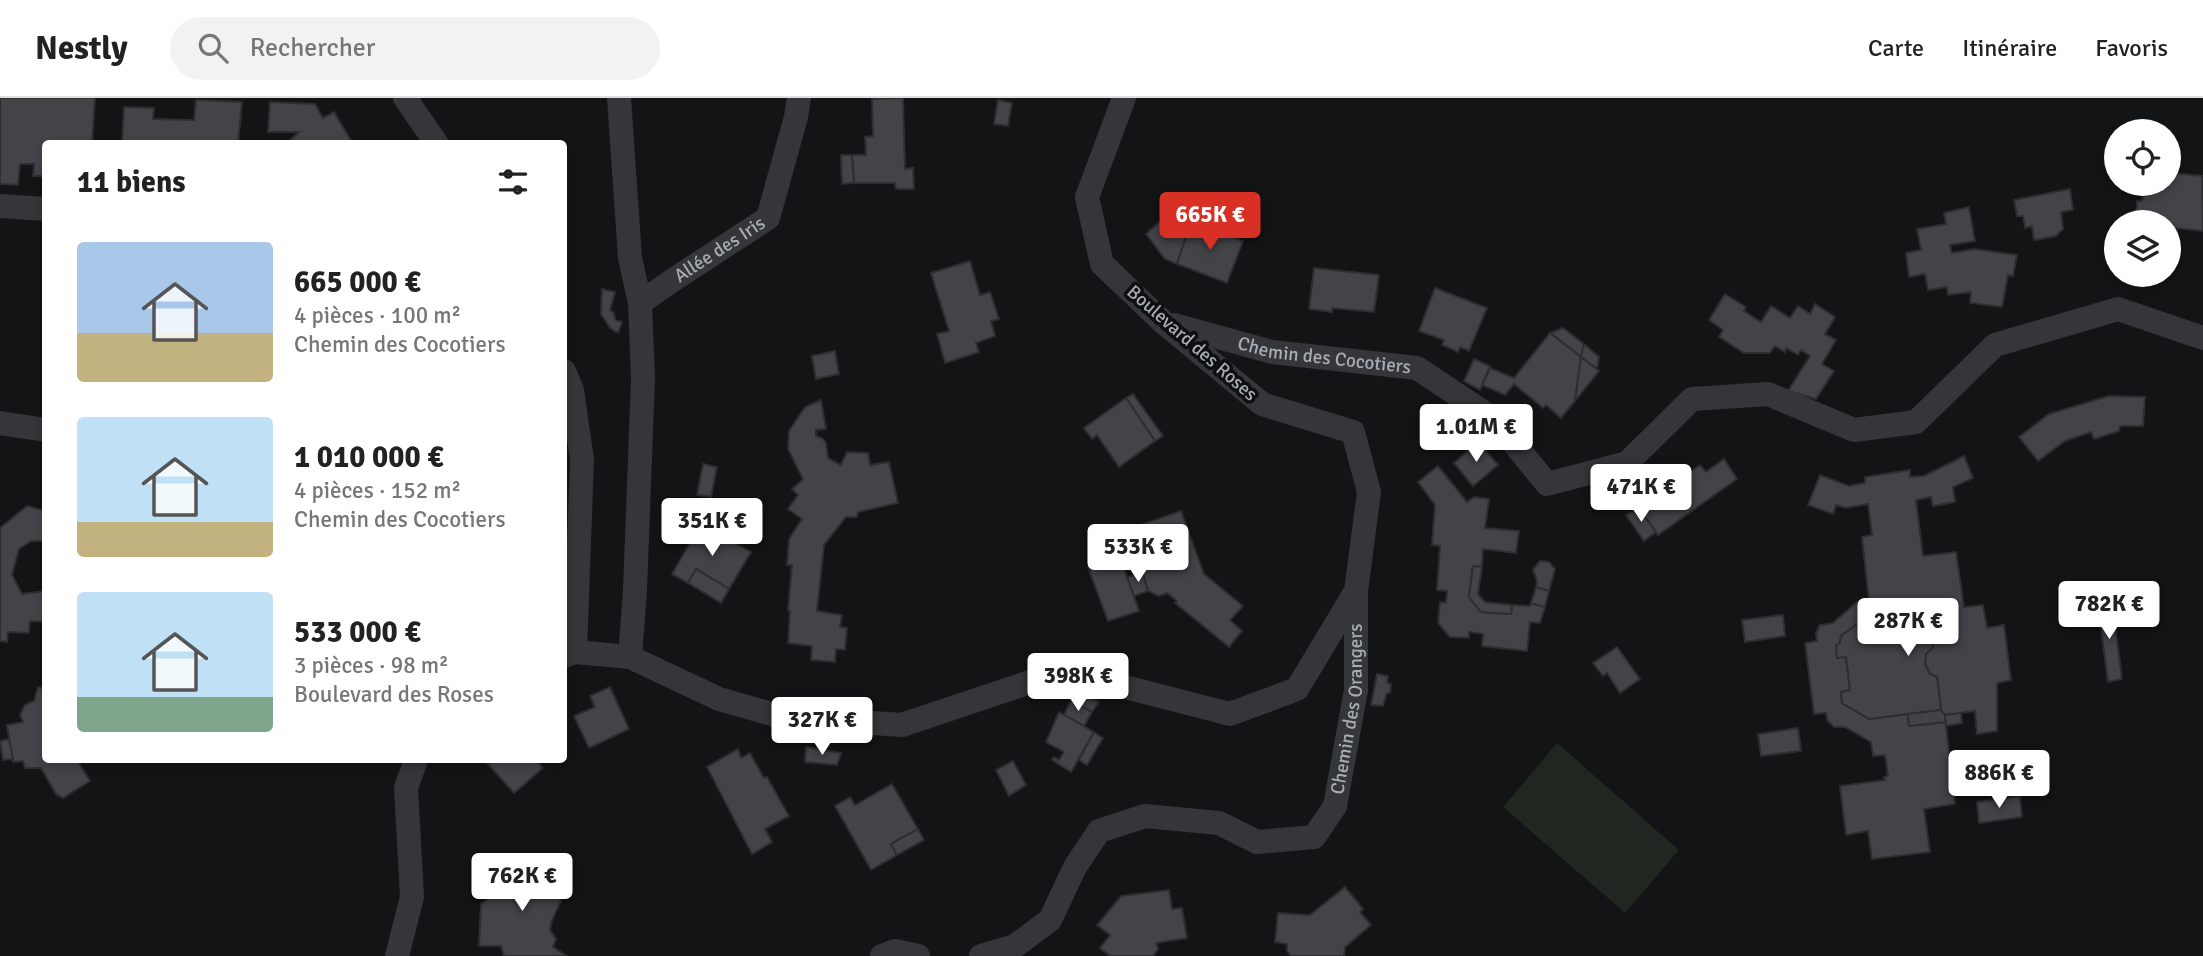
<!DOCTYPE html>
<html lang="fr">
<head>
<meta charset="utf-8">
<style>
	:root { --surface:#fff; --page:#f2f2f2; --text:#222; --muted:#767676; --line:#e0e0e0; --accent:#d93025 }
	body { margin:0; font-family:Signika,sans-serif; background:var(--page); color:var(--text); height:100vh; display:flex; flex-direction:column; font-size:26px; white-space:nowrap }
	* { box-sizing:border-box; margin:0 }
	p { font-size:23px; color:var(--muted) }
	.icon { flex:none; width:38px; height:38px; fill:none; stroke:currentColor; stroke-width:2; stroke-linecap:round; stroke-linejoin:round }
	.map { position:relative; flex:1; overflow:hidden }
	.sheet { position:absolute; left:42px; top:42px; width:525px; height:623px; display:flex; flex-direction:column; background:var(--surface); border-radius:7px; box-shadow:0 4px 10px #0003 }
	.sheet>* { flex:none }
	.buttons { position:absolute; left:2104px; top:21px; display:grid; gap:14px }
	.buttons a { display:grid; place-items:center; width:77px; height:77px; border-radius:50%; background:var(--surface); box-shadow:0 4px 10px #0003; font-size:35px }
	.price { position:absolute; translate:-50% -60px; padding:0 16px; border-radius:7px; background:#fff; color:#222; font-size:23px; line-height:46px; filter:drop-shadow(0 2px 4px #0008) }
	.price::after { content:''; position:absolute; left:50%; top:42px; width:21px; height:16px; margin-left:-10px; background:inherit; clip-path:polygon(0 0,100% 0,50% 100%) }
	.price.on { background:var(--accent); color:#fff }
	ul { padding:0; list-style:none }
	li { display:flex; align-items:center; gap:21px; height:175px; padding:0 35px }
	li span { display:grid; place-items:center; flex:none; width:196px; height:140px; border-radius:7px; color:#555 }
	li>.icon { margin-inline-start:auto }
	span .icon { width:84px; height:84px; fill:#fffc; stroke-width:1 }
	li b { font-size:30px }
	h2 { display:flex; justify-content:space-between; align-items:center; height:84px; padding:0 35px; font-size:30px }
	header { display:flex; align-items:center; gap:42px; box-sizing:border-box; height:98px; padding:0 35px; background:var(--surface); border-bottom:2px solid var(--line) }
	header strong { font-size:33px }
	nav { display:flex; gap:38px; margin-inline-start:auto; font-size:24px }
	.search { width:490px; height:63px; background:var(--page); display:flex; align-items:center; gap:18px; box-sizing:border-box; padding:0 24px; border-radius:38px; color:var(--muted); font-size:26px }
	.map>svg:first-child { display:block }
</style>
</head>
<body>
<header>
<strong>Nestly</strong>
<div class="search"><svg class="icon" aria-label="search" viewBox="0 0 24 24"><circle cx="10" cy="10" r="6"/><path d="M15 15l6 6"/></svg>Rechercher</div>
<nav><a>Carte</a><a>Itinéraire</a><a>Favoris</a></nav>
</header>
<div class="map">
<svg width="2203" height="858" viewBox="0 0 2203 858">
	<rect width="100%" height="100%" fill="#131415"/>
	<polygon fill="#202720" points="1557,645 1679,752 1625,815 1503,709"/>
	<g fill="#434448" stroke="#2e2e31" stroke-width="2">
		<polygon points="0,0 95,0 92,46 46,46 46,78 33,78 34,66 20,66 18,87 0,86"/>
		<polygon points="903,0 905,71 913,70 914,91 896,91 895,85 854,85 852,57 866,57 865,39 873,38 872,1"/>
		<polygon points="196,2 242,4 238,46 122,46 124,9 154,10 153,21 194,22"/>
		<polygon points="998,2 1012,5 1008,28 994,26"/>
		<polygon points="270,4 315,6 323,20 334,14 353,46 286,46 299,34 268,34"/>
		<polygon points="841,57 852,57 854,85 842,86"/>
		<polygon points="2173,75 2202,78 2203,133 2177,130 2177,138 2168,138 2168,124 2136,124 2137,103 2141,103 2151,86 2172,84"/>
		<polygon points="2070,91 2073,112 2061,114 2063,131 2056,138 2034,142 2032,128 2025,130 2023,118 2017,118 2014,102"/>
		<polygon points="1186,101 1195,112 1219,120 1215,133 1191,124 1177,166 1165,161 1146,136"/>
		<polygon points="1969,109 1975,143 1950,147 1952,155 1974,151 2017,157 2013,178 2008,177 2002,209 1970,205 1971,194 1948,197 1947,189 1928,192 1925,176 1909,179 1906,155 1921,152 1917,131 1946,126 1944,115"/>
		<polygon points="1191,124 1243,143 1227,185 1177,166"/>
		<polygon points="970,163 980,197 990,194 999,221 991,223 995,238 976,245 979,254 945,265 937,236 949,233 931,175"/>
		<polygon points="1314,170 1379,177 1374,214 1332,210 1332,214 1309,211"/>
		<polygon points="1435,190 1487,210 1469,253 1460,249 1458,254 1442,247 1444,242 1419,233"/>
		<polygon points="602,191 615,194 610,212 614,215 615,222 622,224 618,235 610,230 601,216"/>
		<polygon points="1725,196 1746,209 1744,213 1761,224 1771,208 1790,220 1798,208 1810,216 1815,206 1835,219 1825,236 1836,242 1822,266 1834,273 1816,301 1788,293 1810,258 1801,252 1798,257 1786,250 1785,254 1775,248 1770,255 1744,255 1719,239 1723,232 1709,222"/>
		<polygon points="1563,230 1584,246 1581,259 1550,235"/>
		<polygon points="1550,235 1581,259 1575,303 1561,320 1546,307 1543,310 1514,286 1505,297 1482,287 1490,270 1514,280"/>
		<polygon points="1584,246 1599,259 1597,271 1581,259"/>
		<polygon points="835,253 839,276 816,281 812,258"/>
		<polygon points="1581,259 1599,273 1575,303"/>
		<polygon points="1474,261 1490,268 1480,292 1464,283"/>
		<polygon points="1133,296 1163,338 1155,343 1126,300"/>
		<polygon points="2109,298 2145,299 2143,328 2120,328 2119,333 2094,341 2091,334 2065,343 2038,363 2019,339 2049,316"/>
		<polygon points="1126,300 1155,343 1119,369 1097,337 1092,341 1084,330"/>
		<polygon points="821,302 826,331 816,332 816,338 822,340 826,345 828,360 841,367 847,354 868,355 870,367 889,364 898,405 858,414 857,419 846,419 824,447 817,513 842,517 840,529 847,530 845,552 836,551 835,564 811,562 812,548 788,545 790,513 788,513 792,467 787,467 789,441 802,421 788,411 798,397 792,391 803,381 788,351 789,333 805,309"/>
		<polygon points="1478,344 1498,367 1473,388 1454,365"/>
		<polygon points="1964,358 1973,380 1953,389 1955,404 1933,408 1931,399 1916,402 1923,458 1956,454 1964,509 1983,507 1987,530 2004,527 2011,582 1997,585 1997,633 1977,636 1975,613 1945,617 1941,612 1937,579 1930,576 1925,566 1926,556 1933,549 1929,517 1920,515 1915,507 1872,515 1841,538 1840,545 1836,548 1837,560 1846,559 1850,592 1841,594 1842,605 1869,621 1908,616 1909,628 1946,624 1946,628 1955,706 1924,711 1930,754 1872,761 1868,733 1846,737 1840,688 1885,682 1884,679 1888,678 1885,657 1873,658 1871,644 1845,629 1834,629 1827,622 1826,615 1814,616 1805,545 1817,543 1816,535 1820,527 1833,525 1858,503 1861,505 1869,503 1862,439 1872,437 1868,406 1846,410 1836,407 1833,416 1808,407 1820,377 1849,388 1865,385 1865,379 1910,372 1910,379 1924,378"/>
		<polygon points="1724,361 1737,381 1658,437 1638,410 1700,367 1706,374"/>
		<polygon points="703,366 717,369 711,399 697,397"/>
		<polygon points="1438,368 1467,404 1474,399 1489,401 1485,430 1519,433 1516,455 1483,451 1482,469 1473,468 1469,499 1481,514 1511,516 1512,507 1530,508 1531,505 1545,509 1540,525 1530,524 1527,553 1482,548 1483,536 1469,534 1469,540 1450,539 1438,525 1440,504 1446,505 1447,493 1437,492 1440,448 1432,447 1435,407 1418,384"/>
		<polygon points="27,408 46,413 46,443 31,443 19,451 12,477 22,496 46,493 46,524 30,523 29,535 8,534 7,544 0,543 0,430"/>
		<polygon points="1638,410 1656,434 1644,443 1626,417"/>
		<polygon points="1181,413 1204,476 1243,508 1230,522 1242,533 1229,549 1175,505 1177,503 1167,495 1159,498 1148,493 1142,474 1146,463 1134,429"/>
		<polygon points="701,426 751,454 729,491 696,471 688,485 672,476"/>
		<polygon points="1120,458 1139,513 1108,523 1088,469"/>
		<polygon points="1540,463 1549,464 1555,471 1549,493 1536,489 1537,483 1533,472"/>
		<polygon points="1473,468 1482,469 1478,496 1485,504 1512,507 1511,516 1481,514 1469,499"/>
		<polygon points="696,471 729,491 721,505 688,485"/>
		<polygon points="1142,474 1148,493 1134,498 1127,479"/>
		<polygon points="1536,489 1549,493 1545,509 1531,505"/>
		<polygon points="2106,499 2115,526 2122,581 2108,584 2097,500"/>
		<polygon points="1915,507 1920,515 1929,517 1933,549 1926,556 1925,566 1930,576 1937,579 1941,612 1869,621 1842,605 1841,594 1850,592 1846,559 1837,560 1836,548 1840,545 1841,538 1872,515"/>
		<polygon points="1783,517 1785,538 1745,544 1742,522"/>
		<polygon points="1617,549 1640,581 1620,595 1607,575 1603,578 1593,565"/>
		<polygon points="1377,576 1388,578 1387,585 1391,586 1390,595 1387,595 1383,608 1371,607"/>
		<polygon points="38,589 46,591 46,662 77,662 90,683 63,700 56,696 41,670 25,670 23,663 13,664 7,627 23,624 20,617 25,607 34,603"/>
		<polygon points="610,589 629,631 589,650 574,618 595,609 590,598"/>
		<polygon points="1079,594 1099,604 1092,614 1074,604"/>
		<polygon points="1071,602 1092,614 1084,628 1064,617"/>
		<polygon points="1941,612 1945,617 1946,624 1909,628 1908,616"/>
		<polygon points="1059,614 1094,634 1071,674 1052,662 1054,659 1059,662 1064,654 1046,644"/>
		<polygon points="1961,615 1962,625 1946,628 1945,617"/>
		<polygon points="1798,630 1801,653 1761,658 1758,636"/>
		<polygon points="1094,634 1103,640 1087,667 1079,662"/>
		<polygon points="9,641 13,661 3,662 0,643"/>
		<polygon points="806,649 841,655 837,667 805,664"/>
		<polygon points="738,651 741,660 750,655 764,680 767,679 789,718 765,731 772,744 752,756 707,669"/>
		<polygon points="489,662 536,662 543,670 514,695 488,666 491,664"/>
		<polygon points="1013,663 1026,687 1009,698 996,672"/>
		<polygon points="892,686 918,731 891,746 897,757 871,772 835,708 850,699 855,707"/>
		<polygon points="2020,698 2022,719 1979,725 1977,704"/>
		<polygon points="918,731 924,742 897,757 891,746"/>
		<polygon points="507,766 537,768 554,779 560,793 561,803 552,822 550,832 556,841 553,849 567,858 504,858 501,848 479,848 481,806 489,800 489,787 508,787"/>
		<polygon points="1345,789 1363,811 1360,814 1371,827 1345,849 1344,858 1291,858 1287,853 1287,846 1275,844 1278,815 1310,817"/>
		<polygon points="1169,792 1172,811 1182,810 1187,840 1156,845 1158,851 1153,858 1110,858 1100,850 1110,837 1097,827 1121,798"/>
	</g>
	<g fill="none" stroke-linecap="round" stroke-linejoin="round">
		<g stroke="#35363a" stroke-width="24">
			<polyline points="405,0 437,46"/>
			<polyline points="619,0 630,160 640,205 643,280 635,492 630,559"/>
			<polyline points="0,108 46,111"/>
			<path id="s1" d="M640 205 673 182 768 120 796 19 799 0"/>
			<path id="s2" d="M1174 227 1272 254 1417 270 1495 322 1547 386 1627 365 1692 301 1768 296 1854 332 1916 324 1995 247 2118 211 2203 240"/>
			<polyline points="564,273 572,292 582,362 575,554"/>
			<polyline points="0,325 46,332"/>
			<polyline points="564,558 575,554 630,559 719,601 782,619 902,627 1063,573 1230,616 1297,591 1356,493 1369,394 1353,334 1262,306 1163,224 1102,166 1087,99 1124,0"/>
			<polyline points="397,858 412,799 406,690 416,662"/>
			<polyline points="882,858 895,853 918,858"/>
			<path id="s3" d="M981 858 1015 848 1050 822 1075 769 1099 733 1145 718 1219 725 1257 744 1314 739 1335 708 1356 592V494"/>
		</g>
	</g>
	<g text-anchor="middle" dominant-baseline="central" stroke-width="7" stroke-linejoin="round" paint-order="stroke">
		<g font-size="19" fill="#a6adb4" stroke="#0e0f10">
			<text stroke="none"><textPath href="#s1" startOffset="96">Allée des Iris</textPath></text>
			<text transform="translate(1192 245) rotate(41)">Boulevard des Roses</text>
			<text stroke="none"><textPath href="#s2" startOffset="154">Chemin des Cocotiers</textPath></text>
			<text stroke="none"><textPath href="#s3" startOffset="539">Chemin des Orangers</textPath></text>
		</g>
	</g>
</svg>
<div class="buttons">
<a><svg class="icon" aria-label="locate" viewBox="0 0 24 24"><circle cx="12" cy="12" r="6"/><path d="M12 2v4M12 18v4M2 12h4M18 12h4"/></svg></a>
<a><svg class="icon" aria-label="layers" viewBox="0 0 24 24"><path d="M12 4l9 5-9 5-9-5zM3 14l9 5 9-5"/></svg></a>
</div>
<b class="price on" style="left:1210px;top:154px">665K €</b>
<b class="price" style="left:1476px;top:366px">1.01M €</b>
<b class="price" style="left:1641px;top:426px">471K €</b>
<b class="price" style="left:712px;top:460px">351K €</b>
<b class="price" style="left:1138px;top:486px">533K €</b>
<b class="price" style="left:2109px;top:543px">782K €</b>
<b class="price" style="left:1908px;top:560px">287K €</b>
<b class="price" style="left:1078px;top:615px">398K €</b>
<b class="price" style="left:822px;top:659px">327K €</b>
<b class="price" style="left:1999px;top:712px">886K €</b>
<b class="price" style="left:522px;top:815px">762K €</b>
<section class="sheet">
<h2>11 biens<svg class="icon" aria-label="filters" viewBox="0 0 24 24"><path d="M4 7h16M4 17h16"/><circle cx="9" cy="7" r="2"/><circle cx="15" cy="17" r="2"/></svg></h2>
<ul>
<li><span style="background:linear-gradient(#a9c7e8 65%,#c2b280 0)"><svg class="icon" aria-label="home" viewBox="0 0 24 24"><path d="M3 11l9-7 9 7M6 9v11h12V9"/></svg></span><div><b>665 000 €</b><p>4 pièces · 100 m²</p><p>Chemin des Cocotiers</p></div></li>
<li><span style="background:linear-gradient(#bfe0f5 75%,#c2b280 0)"><svg class="icon" aria-label="home" viewBox="0 0 24 24"><path d="M3 11l9-7 9 7M6 9v11h12V9"/></svg></span><div><b>1 010 000 €</b><p>4 pièces · 152 m²</p><p>Chemin des Cocotiers</p></div></li>
<li><span style="background:linear-gradient(#bfe0f5 75%,#7fa58c 0)"><svg class="icon" aria-label="home" viewBox="0 0 24 24"><path d="M3 11l9-7 9 7M6 9v11h12V9"/></svg></span><div><b>533 000 €</b><p>3 pièces · 98 m²</p><p>Boulevard des Roses</p></div></li>
</ul>
</section>
</div>
</body>
</html>
